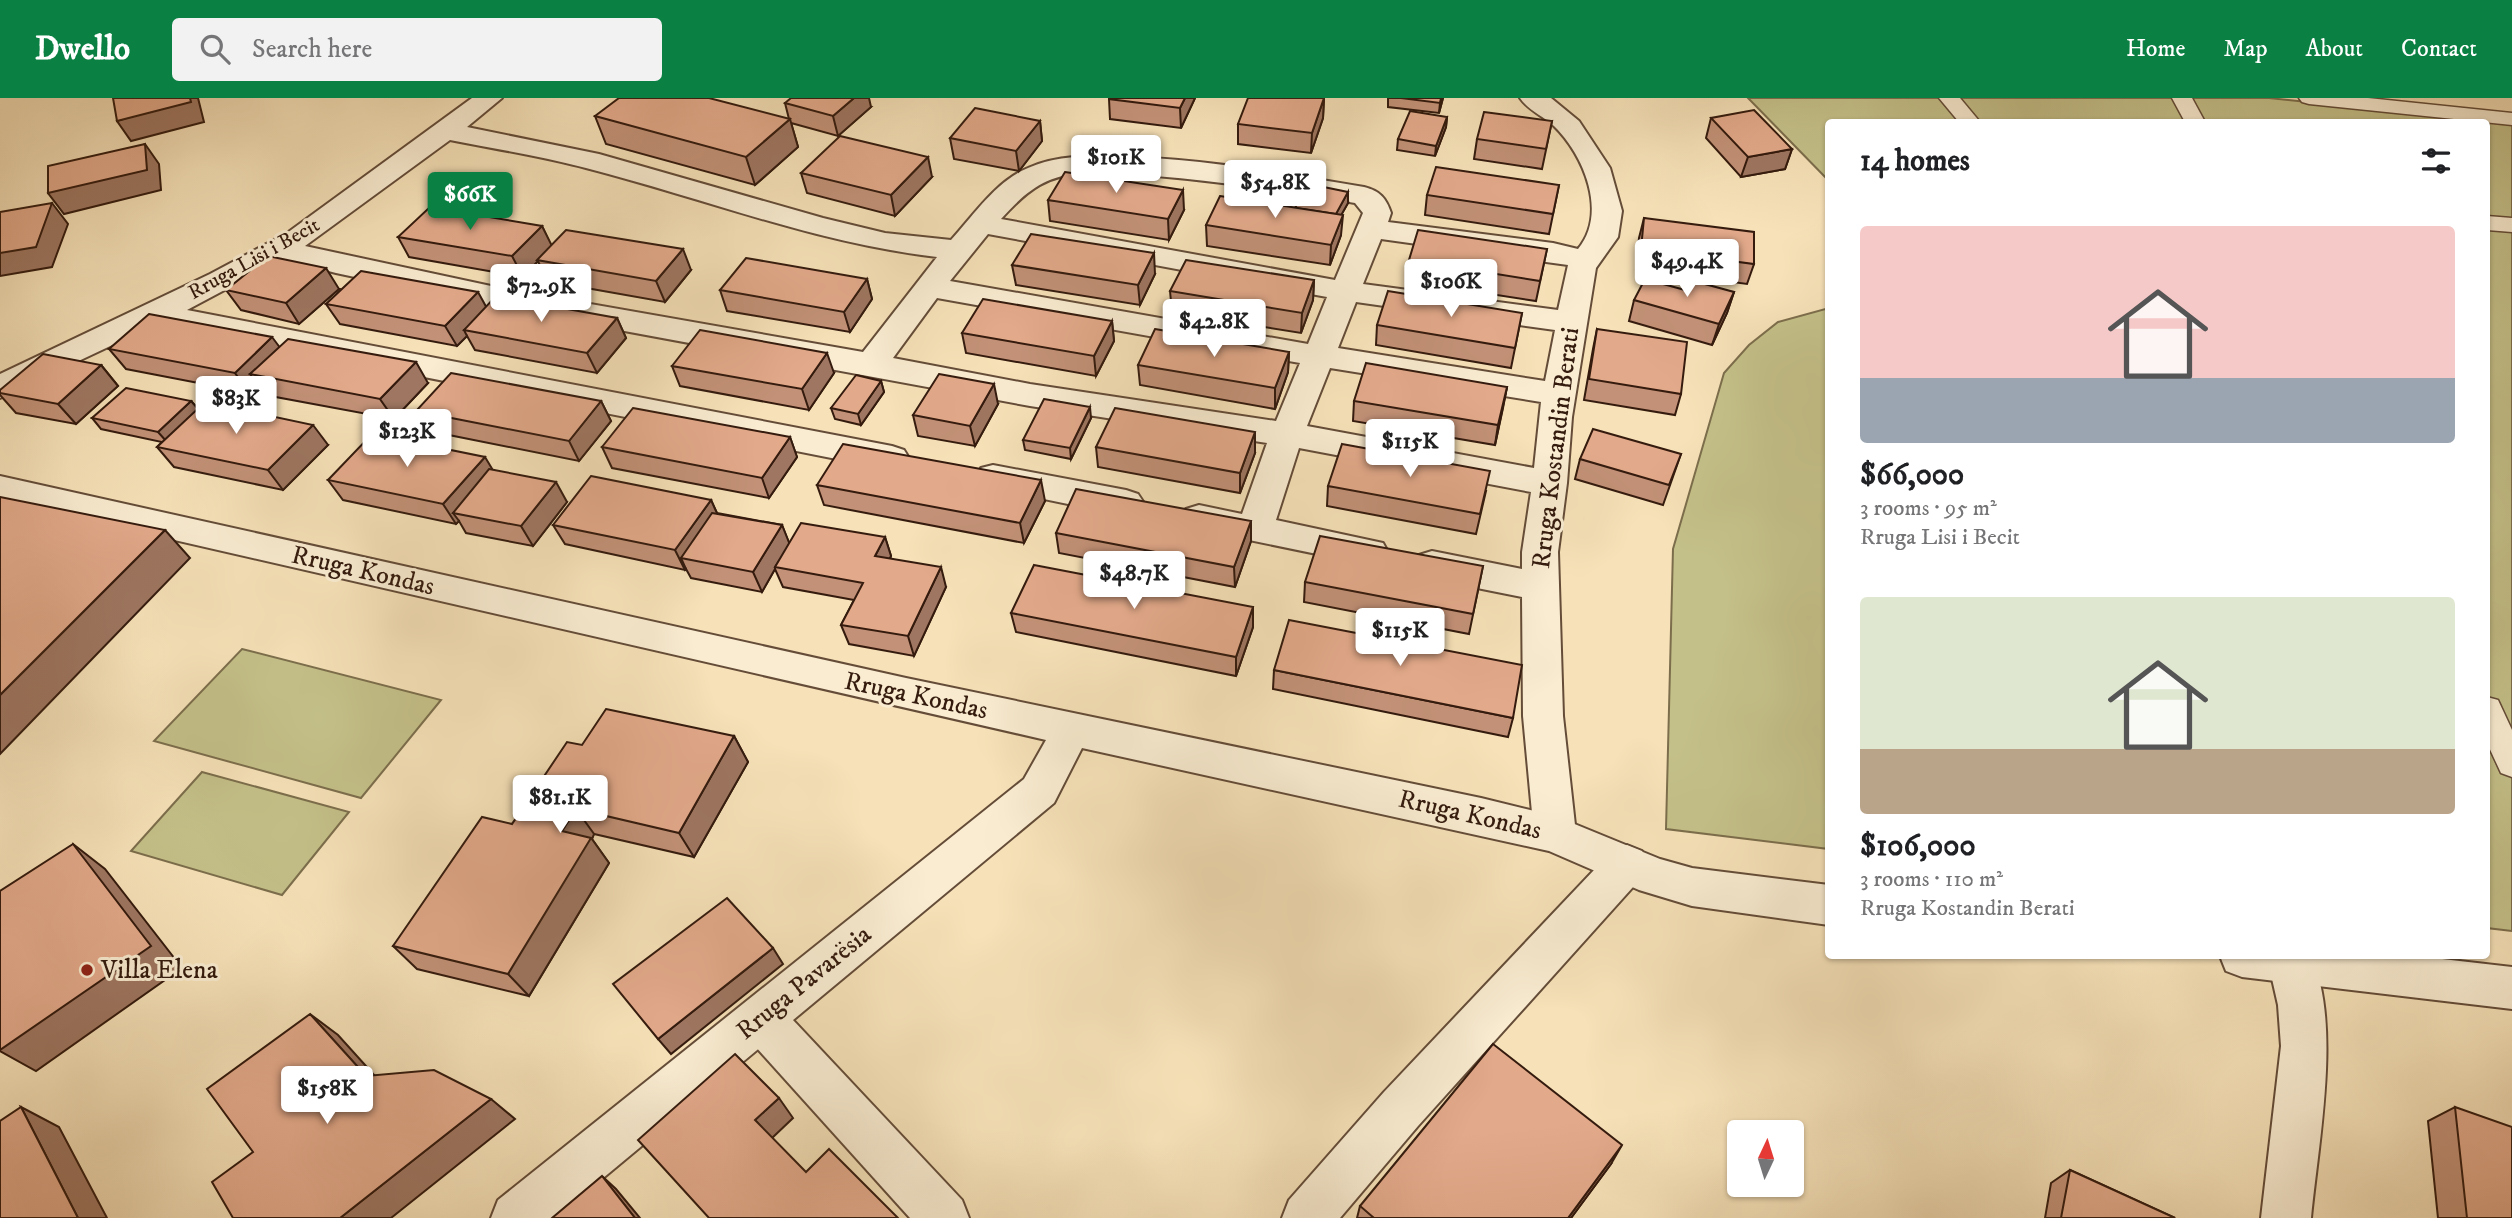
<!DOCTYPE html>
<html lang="en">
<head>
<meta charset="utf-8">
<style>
	:root { --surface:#fff; --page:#f2f2f2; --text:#202124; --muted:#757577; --accent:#0b8043 }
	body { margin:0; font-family:"IM FELL DW Pica",serif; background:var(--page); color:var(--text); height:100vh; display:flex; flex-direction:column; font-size:26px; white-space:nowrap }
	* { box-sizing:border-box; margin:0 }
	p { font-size:23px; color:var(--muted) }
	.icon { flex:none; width:38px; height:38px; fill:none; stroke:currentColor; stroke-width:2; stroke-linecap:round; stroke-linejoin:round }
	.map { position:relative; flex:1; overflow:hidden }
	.panel { position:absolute; left:1825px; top:21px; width:665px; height:840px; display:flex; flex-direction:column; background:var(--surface); border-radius:7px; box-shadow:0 2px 5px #0004 }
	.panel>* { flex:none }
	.needle { width:46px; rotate:4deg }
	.fabs { position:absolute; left:1727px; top:1022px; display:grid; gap:14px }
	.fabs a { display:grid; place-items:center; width:77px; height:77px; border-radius:7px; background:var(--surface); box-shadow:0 2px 5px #0004; font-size:35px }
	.price { position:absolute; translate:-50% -60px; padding:0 16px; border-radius:7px; background:#fff; color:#222; font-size:23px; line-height:46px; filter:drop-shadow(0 2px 4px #0008) }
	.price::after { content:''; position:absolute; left:50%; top:42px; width:21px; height:16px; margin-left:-10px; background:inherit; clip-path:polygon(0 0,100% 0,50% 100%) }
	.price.selected { background:var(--accent); color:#fff }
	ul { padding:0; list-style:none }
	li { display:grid; align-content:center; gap:14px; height:371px; padding:0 35px }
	li span { display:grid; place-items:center; height:217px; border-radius:7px; color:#555 }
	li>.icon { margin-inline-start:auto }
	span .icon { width:126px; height:126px; fill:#fffc; stroke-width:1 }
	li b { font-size:30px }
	h2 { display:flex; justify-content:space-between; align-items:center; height:84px; padding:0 35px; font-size:30px }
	header { display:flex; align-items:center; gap:42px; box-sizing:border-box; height:98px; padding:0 35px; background:var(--accent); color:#fff }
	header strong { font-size:33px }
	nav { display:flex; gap:38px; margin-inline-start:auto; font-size:24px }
	.search { width:490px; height:63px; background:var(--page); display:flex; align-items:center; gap:18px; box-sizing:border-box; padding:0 24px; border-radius:7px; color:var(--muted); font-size:26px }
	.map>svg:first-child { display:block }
</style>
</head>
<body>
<header>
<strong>Dwello</strong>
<div class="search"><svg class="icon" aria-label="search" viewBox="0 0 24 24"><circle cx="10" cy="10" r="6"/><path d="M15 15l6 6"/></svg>Search here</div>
<nav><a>Home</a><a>Map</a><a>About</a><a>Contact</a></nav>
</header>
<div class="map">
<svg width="2512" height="1120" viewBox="0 0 2512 1120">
	<rect width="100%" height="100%" fill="#f6e1b8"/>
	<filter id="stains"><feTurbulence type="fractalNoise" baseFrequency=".00286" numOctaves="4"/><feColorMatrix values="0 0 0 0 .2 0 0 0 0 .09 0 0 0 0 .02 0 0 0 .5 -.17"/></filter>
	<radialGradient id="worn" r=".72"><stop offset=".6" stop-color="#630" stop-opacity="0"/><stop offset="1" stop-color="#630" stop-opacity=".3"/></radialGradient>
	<g fill="#c4c089" stroke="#7c6e4c" stroke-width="2">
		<polygon points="1748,0 2269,0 2512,26 2512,833 2487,830 2487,24 1829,24 1829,83"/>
		<polygon points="1829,210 1829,751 1666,731 1673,451 1724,275 1749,247 1778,224"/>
		<polygon points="242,551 441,602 361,700 154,643"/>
		<polygon points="202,674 349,714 282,797 131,753"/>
	</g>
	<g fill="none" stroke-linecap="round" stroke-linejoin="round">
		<g stroke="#644c38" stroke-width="3">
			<g id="service">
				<polygon points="1939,0 1960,0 1980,24 1959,24"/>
				<polygon points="2172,0 2192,0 2205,24 2185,24"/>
				<polygon points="2299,0 2368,0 2512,15 2512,27 2309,6 2302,4"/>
				<polygon points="2487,118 2512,120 2512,134 2487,132"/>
				<polygon points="2487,599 2498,602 2512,632 2512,679 2501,675 2487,645"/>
			</g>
		</g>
		<g stroke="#644c38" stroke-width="4">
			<g id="minor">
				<path d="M472 0H502L467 29 599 56 823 120 885 135 951 142C973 118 996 83 1028 70 1060 56 1093 58 1127 59 1207 61 1285 76 1364 89 1380 93 1386 100 1391 115L1388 124 1553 145 1578 151C1608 115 1584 57 1554 28 1543 18 1528 12 1520 0H1551L1579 23 1610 70 1622 113 1618 139 1596 170 1572 319 1567 385 1558 454 1563 618 1576 736 1570 749 1555 754 1540 749 1534 736 1523 618 1522 499 1432 481 1419 477 1414 467 1419 457 1432 453 1522 471V454L1531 394 1299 350 1276 422 1383 445 1388 454 1383 463 1370 467 1186 429 1181 420 1186 411 1199 407 1242 416 1267 345 1030 308 505 211 336 175 283 161 187 212 892 348 904 352 909 360 904 368 892 372 157 226 0 300V276L210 176 287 135ZM450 42C495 51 541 58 586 70 703 100 816 145 937 159L863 254 505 191 305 148ZM1089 74C1179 77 1266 90 1355 105L1363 115 1335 182 1001 121C1029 90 1047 77 1089 74ZM988 136 1327 199 1308 246 950 183ZM1381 141 1568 167 1558 212 1363 186ZM937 200 1300 265 1276 323 1030 286 893 260ZM1356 204 1555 232 1545 283 1338 250ZM1330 270 1541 304 1534 370 1307 328Z"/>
				<polygon points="993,367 1126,392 1138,396 1144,405 1138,414 1126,418 981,388 976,379 981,370"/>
				<polygon points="1627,747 1642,753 1648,766 1642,779 1418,1028 1340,1120 1282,1120 1289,1102 1384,994 1612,753"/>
				<path d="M2271 858H2311C2342 926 2318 1046 2311 1120H2261L2281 948 2278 907 2268 863Z"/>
				<polygon points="761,899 777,905 962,1102 969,1120 910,1120 745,937 738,921 745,905"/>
			</g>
		</g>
		<g stroke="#644c38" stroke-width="4">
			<g id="tertiary">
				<polygon points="0,378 906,580 1481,700 1555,718 1660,761 1692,770 1829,787 1829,827 1692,808 1639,792 1549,753 1082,650 1054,705 555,1120 491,1120 498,1102 1024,681 1046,642 0,402"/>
				<polygon points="2220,858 2416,858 2512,869 2512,911 2242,879 2226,873"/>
			</g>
		</g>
		<use href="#service" fill="#f9ecd1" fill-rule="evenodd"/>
		<use href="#minor" fill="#f9ecd1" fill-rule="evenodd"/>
		<use href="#tertiary" fill="#f9ecd1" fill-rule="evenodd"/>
	</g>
	<g fill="#c29177" stroke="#341b0e" stroke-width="2">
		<polygon points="1195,0 1181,30 1110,21 1109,1"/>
		<polygon points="1324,0 1323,20 1311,55 1238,46 1238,26"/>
		<polygon points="1388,0 1443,0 1439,15 1388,9"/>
		<polygon points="785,5 871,9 838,38 791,25 798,49 755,87 606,46 595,18 789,21"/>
		<polygon points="1447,19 1446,29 1435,58 1397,52 1398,41"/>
		<polygon points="1711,20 1792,51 1785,71 1741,79 1706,40"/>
		<polygon points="1040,23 1042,43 1019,73 954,61 950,40"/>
		<polygon points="1552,23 1542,71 1474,61 1477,41"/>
		<polygon points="801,75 932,79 895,118 807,95"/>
		<polygon points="1559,87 1549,136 1425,117 1427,97"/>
		<polygon points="1048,102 1184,112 1169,142 1050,123"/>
		<polygon points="1348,105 1341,117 1341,137 1330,167 1207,148 1206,127 1295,110"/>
		<polygon points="1644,120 1754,166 1747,186 1636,171 1639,140"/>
		<polygon points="542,128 551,148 691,172 665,204 547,183 538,163 523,179 409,159 398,139"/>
		<polygon points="1547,151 1536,203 1406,183 1409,162"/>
		<polygon points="1012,167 1155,176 1140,207 1016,187"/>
		<polygon points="867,181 872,201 850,234 727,213 720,192"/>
		<polygon points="1314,182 1313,202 1301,235 1172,214 1170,193"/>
		<polygon points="339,191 299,226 241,212 226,192"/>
		<polygon points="1685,192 1734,194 1727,215 1712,247 1629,223 1634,202"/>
		<polygon points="326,206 486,209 617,220 626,240 597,275 475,252 467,238 457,248 340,226"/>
		<polygon points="1522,215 1511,270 1376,247 1377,227"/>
		<polygon points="1112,223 1114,243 1096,278 966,255 962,235"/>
		<polygon points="1597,231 1681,296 1675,317 1584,302 1593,251"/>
		<polygon points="279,249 428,285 394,321 265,297 258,287 250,295 126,271 109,251"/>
		<polygon points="1289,254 1288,274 1275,311 1140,287 1138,267"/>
		<polygon points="101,267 118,288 76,326 16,315 0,297 0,292"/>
		<polygon points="672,268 834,275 809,312 680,288"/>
		<polygon points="881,283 884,294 861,327 835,321 831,310"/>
		<polygon points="1507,289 1495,347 1353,323 1354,303"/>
		<polygon points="191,303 198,311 328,347 283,392 174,369 157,349 162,344 101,331 92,320"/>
		<polygon points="601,303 611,323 579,363 429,333 416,313"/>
		<polygon points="998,306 975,348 918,338 913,317"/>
		<polygon points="1091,320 1071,361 1025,352 1023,342"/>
		<polygon points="790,339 797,359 769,400 612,370 602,349"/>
		<polygon points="1096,349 1255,355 1240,395 1098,369"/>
		<polygon points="1681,356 1663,407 1575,381 1580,361"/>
		<polygon points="493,372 567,404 533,448 466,435 459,423 456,426 343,402 328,382"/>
		<polygon points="817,387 1045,403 1024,445 824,407"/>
		<polygon points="1328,388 1486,393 1476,436 1327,408"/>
		<polygon points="711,402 717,415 782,427 789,445 885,439 891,458 890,460 946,489 914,558 849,546 841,527 854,502 783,489 775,471 762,494 691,480 686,471 685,472 565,446 553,427"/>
		<polygon points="1251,423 1251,443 1235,489 1059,455 1056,435"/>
		<polygon points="1483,468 1469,536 1304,504 1305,484"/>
		<polygon points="1253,509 1253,529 1236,578 1016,534 1011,515"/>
		<polygon points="1274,572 1513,620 1508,639 1273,591"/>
		<polygon points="734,638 748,664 694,759 594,736 592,741 609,765 529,898 417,871 393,848 512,726 582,647"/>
		<polygon points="2455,1009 2512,1120 2438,1120 2428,1023"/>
		<polygon points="1611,1066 1571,1120 1357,1120 1360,1108"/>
		<polygon points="2070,1072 2175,1120 2045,1120 2051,1085"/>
	</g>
	<g fill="#9e7661" stroke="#341b0e" stroke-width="2">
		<polygon points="190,0 198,0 204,24 131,43 117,23"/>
		<polygon points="854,0 869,0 871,9 838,38 833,18"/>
		<polygon points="1185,0 1195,0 1181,30 1180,10"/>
		<polygon points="1324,0 1323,20 1311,55 1312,35"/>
		<polygon points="1441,0 1443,0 1439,15 1440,5"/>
		<polygon points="1447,19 1446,29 1435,58 1436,48"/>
		<polygon points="790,21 798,49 755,87 746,59"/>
		<polygon points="1040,23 1042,43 1019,73 1016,53"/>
		<polygon points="145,46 159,66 161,92 64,116 48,95"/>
		<polygon points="1792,51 1785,71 1741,79 1748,59"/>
		<polygon points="928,59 932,79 895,118 891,97"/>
		<polygon points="1183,92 1184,112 1169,142 1168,121"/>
		<polygon points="1348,94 1348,105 1334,130 1334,119"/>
		<polygon points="52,105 68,126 52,169 0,178 0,155"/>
		<polygon points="1343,117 1341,137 1330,167 1331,147"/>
		<polygon points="542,128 552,148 523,179 512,158"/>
		<polygon points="683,151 691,172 665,204 656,183"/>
		<polygon points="1154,155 1155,176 1140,207 1138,187"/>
		<polygon points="326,170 339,191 299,226 286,205"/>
		<polygon points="867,181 872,201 850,234 844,214"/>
		<polygon points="1314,182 1313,202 1301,235 1302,215"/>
		<polygon points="478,194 489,214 464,232 467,238 457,248 445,228"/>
		<polygon points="1734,194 1727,215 1712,247 1719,226"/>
		<polygon points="617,220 626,240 597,275 587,255"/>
		<polygon points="1112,223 1114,243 1096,278 1094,258"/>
		<polygon points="272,239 287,259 250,276 258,287 250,295 235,275"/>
		<polygon points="1289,254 1288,274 1275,311 1275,290"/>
		<polygon points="827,255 834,275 809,312 802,291"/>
		<polygon points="416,264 428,285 394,321 380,301"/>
		<polygon points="101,267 118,288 76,326 58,306"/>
		<polygon points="881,283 884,294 861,327 858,316"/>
		<polygon points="994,286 998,306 975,348 970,328"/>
		<polygon points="1507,289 1503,310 1495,347 1498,327"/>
		<polygon points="191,303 200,313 167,344 158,334"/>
		<polygon points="601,303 611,323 579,363 569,343"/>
		<polygon points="1090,309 1091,320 1071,361 1070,350"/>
		<polygon points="313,327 328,347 283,392 268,372"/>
		<polygon points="1255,334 1255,355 1240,395 1240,375"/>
		<polygon points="790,339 797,359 769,400 762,380"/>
		<polygon points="485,359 497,379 453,415 459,423 456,426 443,406"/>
		<polygon points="1041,382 1045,403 1024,445 1020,425"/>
		<polygon points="556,384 567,404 533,448 521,428"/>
		<polygon points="711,402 720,422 681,460 686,471 685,472 675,452"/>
		<polygon points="1251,423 1251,443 1235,489 1234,469"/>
		<polygon points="782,427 790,447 775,469 775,471 762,494 753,474"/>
		<polygon points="165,432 190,460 0,656 0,597"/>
		<polygon points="885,439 891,458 881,477 875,458"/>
		<polygon points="941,469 946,489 914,558 908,538"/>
		<polygon points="1253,509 1253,529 1236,578 1236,559"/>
		<polygon points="734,638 748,664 694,759 679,735"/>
		<polygon points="576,711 594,736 592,741 609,765 529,898 508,876 562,733"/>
		<polygon points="73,746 105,771 182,870 36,973 0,953 0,952"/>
		<polygon points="773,850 783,866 671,956 658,941"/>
		<polygon points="310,916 338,937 393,998 366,978"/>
		<polygon points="779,1000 793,1020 771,1041 755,1022"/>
		<polygon points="491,1001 515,1021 391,1120 340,1120"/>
		<polygon points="21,1009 59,1029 107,1120 78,1120"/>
		<polygon points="1622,1047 1611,1066 1571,1120 1568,1120"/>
		<polygon points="602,1078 616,1091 640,1120 635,1120"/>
	</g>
	<g fill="#e2a98a" stroke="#341b0e" stroke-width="2">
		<polygon points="113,0 190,0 191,4 117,23"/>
		<polygon points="619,0 709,0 790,21 746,59 595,18"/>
		<polygon points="791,0 854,0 833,18 785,5"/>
		<polygon points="1109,0 1185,0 1180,10 1109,1"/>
		<polygon points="1248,0 1324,0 1312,35 1238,26"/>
		<polygon points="1401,0 1441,0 1440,5"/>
		<polygon points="975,10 1040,23 1016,53 950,40"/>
		<polygon points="1754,12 1792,51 1748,59 1711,20"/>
		<polygon points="1410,13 1447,19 1436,48 1398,41"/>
		<polygon points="1484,14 1552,23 1546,51 1477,41"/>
		<polygon points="840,38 928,59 891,97 801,75"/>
		<polygon points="145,46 147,72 48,95 48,68"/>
		<polygon points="1436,69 1559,87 1553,116 1427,97"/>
		<polygon points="1065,74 1183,92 1168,121 1048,102"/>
		<polygon points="1309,86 1348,94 1336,116 1295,110"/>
		<polygon points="1220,98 1343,117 1331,147 1206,127"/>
		<polygon points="52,105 36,149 0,155 0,114"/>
		<polygon points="430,109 542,128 512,158 398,139"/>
		<polygon points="1644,120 1754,134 1754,166 1641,151"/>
		<polygon points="566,132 683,151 656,183 537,162"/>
		<polygon points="1418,132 1547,151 1540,183 1409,162"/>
		<polygon points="1031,136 1154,155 1138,187 1012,167"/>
		<polygon points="268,158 326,170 286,205 226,192"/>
		<polygon points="746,160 867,181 844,214 720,192"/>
		<polygon points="1186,162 1314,182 1302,215 1170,193"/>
		<polygon points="361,173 478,194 445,228 326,206"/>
		<polygon points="1645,181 1685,192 1690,182 1734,194 1719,226 1634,202"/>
		<polygon points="1388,193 1522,215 1515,250 1377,227"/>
		<polygon points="496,198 617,220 587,255 464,232"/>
		<polygon points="983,201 1112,223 1094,258 962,235"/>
		<polygon points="149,216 272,239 235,275 109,251"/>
		<polygon points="1155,231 1289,254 1275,290 1138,267"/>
		<polygon points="1597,231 1687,244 1681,296 1589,281"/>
		<polygon points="700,232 827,255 802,291 672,268"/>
		<polygon points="288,241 416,264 380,301 250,276"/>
		<polygon points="43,256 101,267 58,306 0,295 0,292"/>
		<polygon points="1366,265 1507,289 1498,327 1354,303"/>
		<polygon points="451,275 601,303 569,343 416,313"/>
		<polygon points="939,276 994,286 970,328 913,317"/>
		<polygon points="856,277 881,283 858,316 831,310"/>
		<polygon points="126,290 191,303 158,334 92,320"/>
		<polygon points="1044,301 1090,309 1070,350 1023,342"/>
		<polygon points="205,304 313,327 268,372 157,349"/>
		<polygon points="633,310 790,339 762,380 602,349"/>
		<polygon points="1115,310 1255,334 1240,375 1096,349"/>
		<polygon points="1593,331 1681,356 1669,387 1580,361"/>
		<polygon points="372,336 485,359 443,406 328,382"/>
		<polygon points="843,346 1041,382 1020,425 817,387"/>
		<polygon points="1342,346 1490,373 1480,416 1328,388"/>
		<polygon points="489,371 556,384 521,428 453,415"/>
		<polygon points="591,378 711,402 675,452 553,427"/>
		<polygon points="1076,391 1251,423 1234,469 1056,435"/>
		<polygon points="0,399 165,432 0,597"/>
		<polygon points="712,415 782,427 753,474 681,460"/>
		<polygon points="801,425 885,439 875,458 941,469 908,538 841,527 863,485 775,469"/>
		<polygon points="1320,438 1483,468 1473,516 1305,484"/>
		<polygon points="1034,467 1253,509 1236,559 1011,515"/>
		<polygon points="1289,522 1522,567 1513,620 1274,572"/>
		<polygon points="606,611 734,638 679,735 576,711 562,733 591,740 508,876 393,848 482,719 512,726 567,644 582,647"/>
		<polygon points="73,746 151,848 0,952 0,793"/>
		<polygon points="727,800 773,850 658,941 613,886"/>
		<polygon points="310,916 366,978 434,972 491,1001 340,1120 233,1120 212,1084 253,1054 207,991"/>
		<polygon points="1493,946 1622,1047 1568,1120 1374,1120 1360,1108"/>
		<polygon points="735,956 779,1000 755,1022 806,1074 829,1051 898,1120 709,1120 638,1042"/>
		<polygon points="21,1009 78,1120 0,1120 0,1023"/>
		<polygon points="2455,1009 2512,1029 2512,1120 2467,1120"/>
		<polygon points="2070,1072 2175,1120 2061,1120"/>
		<polygon points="602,1078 635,1120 552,1120"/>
	</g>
	<circle fill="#8f2418" stroke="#f9ecd1" stroke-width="2.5" cx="87" cy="872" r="7"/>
	<g text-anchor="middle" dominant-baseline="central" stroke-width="6" stroke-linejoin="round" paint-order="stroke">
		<g font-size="21" fill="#341b0e" stroke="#f9ecd1">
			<text transform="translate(254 161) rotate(-29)">Rruga Lisi i Becit</text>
		</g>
		<g font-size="26" fill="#341b0e" stroke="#f9ecd1">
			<text transform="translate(1556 350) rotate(-83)">Rruga Kostandin Berati</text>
			<text transform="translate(363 473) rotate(13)">Rruga Kondas</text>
			<text transform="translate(916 598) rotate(12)">Rruga Kondas</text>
			<text transform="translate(1470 717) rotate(13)">Rruga Kondas</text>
			<text transform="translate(804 885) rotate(-39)">Rruga Pavarësia</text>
		</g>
		<g font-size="26" fill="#341b0e" stroke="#f9ecd1" text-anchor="start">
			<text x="101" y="872">Villa Elena</text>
		</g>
	</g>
	<rect width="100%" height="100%" filter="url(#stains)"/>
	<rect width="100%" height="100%" fill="url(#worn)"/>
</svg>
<div class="fabs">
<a><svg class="needle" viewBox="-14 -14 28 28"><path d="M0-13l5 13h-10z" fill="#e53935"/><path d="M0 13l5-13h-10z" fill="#757577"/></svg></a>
</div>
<b class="price" style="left:1116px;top:97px">$101K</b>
<b class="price" style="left:1275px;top:122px">$54.8K</b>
<b class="price selected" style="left:470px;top:134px">$66K</b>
<b class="price" style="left:1687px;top:201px">$49.4K</b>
<b class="price" style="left:1451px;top:221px">$106K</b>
<b class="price" style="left:541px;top:226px">$72.9K</b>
<b class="price" style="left:1214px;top:261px">$42.8K</b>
<b class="price" style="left:236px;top:338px">$83K</b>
<b class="price" style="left:407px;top:371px">$123K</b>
<b class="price" style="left:1410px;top:381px">$115K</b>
<b class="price" style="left:1134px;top:513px">$48.7K</b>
<b class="price" style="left:1400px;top:570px">$115K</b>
<b class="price" style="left:560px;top:737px">$81.1K</b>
<b class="price" style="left:327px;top:1028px">$158K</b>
<section class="panel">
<h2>14 homes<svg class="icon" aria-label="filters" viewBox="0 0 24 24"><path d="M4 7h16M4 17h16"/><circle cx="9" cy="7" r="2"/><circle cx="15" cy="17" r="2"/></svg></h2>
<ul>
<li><span style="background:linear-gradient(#f6c9c9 70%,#9aa5b1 0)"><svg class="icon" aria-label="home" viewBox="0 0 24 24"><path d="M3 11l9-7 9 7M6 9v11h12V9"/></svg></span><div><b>$66,000</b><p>3 rooms · 95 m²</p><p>Rruga Lisi i Becit</p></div></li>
<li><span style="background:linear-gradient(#dfe7d0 70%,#b9a48a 0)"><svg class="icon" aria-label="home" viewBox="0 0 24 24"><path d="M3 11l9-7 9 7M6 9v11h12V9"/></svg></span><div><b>$106,000</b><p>3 rooms · 110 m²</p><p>Rruga Kostandin Berati</p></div></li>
</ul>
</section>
</div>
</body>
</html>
